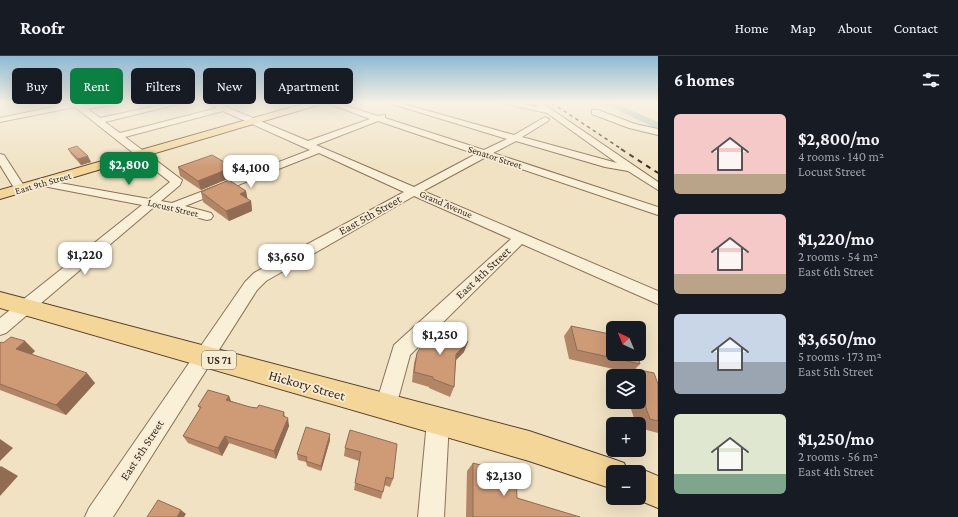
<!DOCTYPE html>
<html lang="en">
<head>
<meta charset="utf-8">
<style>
	:root { --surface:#171b24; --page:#242831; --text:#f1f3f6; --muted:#9ea1a6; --line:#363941; --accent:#0b8043 }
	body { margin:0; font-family:"Crimson Pro",serif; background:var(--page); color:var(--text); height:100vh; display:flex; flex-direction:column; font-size:15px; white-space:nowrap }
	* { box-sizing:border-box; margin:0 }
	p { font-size:13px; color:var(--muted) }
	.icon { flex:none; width:22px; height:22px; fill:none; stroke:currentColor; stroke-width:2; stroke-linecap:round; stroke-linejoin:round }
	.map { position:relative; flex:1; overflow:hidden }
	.side { display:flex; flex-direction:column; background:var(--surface); width:300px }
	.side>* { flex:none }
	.banner { position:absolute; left:12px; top:12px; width:380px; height:36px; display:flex; gap:8px }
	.needle { width:26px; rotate:316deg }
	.buttons { position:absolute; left:606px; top:265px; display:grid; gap:8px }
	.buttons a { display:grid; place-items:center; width:40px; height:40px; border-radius:6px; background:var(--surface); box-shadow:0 4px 16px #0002; font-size:20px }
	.price { position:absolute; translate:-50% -34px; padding:0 9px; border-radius:8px; background:#fff; color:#222; font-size:13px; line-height:26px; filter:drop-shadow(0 1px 2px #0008) }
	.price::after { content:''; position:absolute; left:50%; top:24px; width:12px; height:9px; margin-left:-6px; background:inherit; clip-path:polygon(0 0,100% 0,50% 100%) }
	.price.current { background:var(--accent); color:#fff }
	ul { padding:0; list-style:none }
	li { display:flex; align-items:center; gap:12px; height:100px; padding:0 16px }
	li span { display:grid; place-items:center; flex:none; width:112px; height:80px; border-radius:6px; color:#555 }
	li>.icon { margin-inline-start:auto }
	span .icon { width:48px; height:48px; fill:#fffc; stroke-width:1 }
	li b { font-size:17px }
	h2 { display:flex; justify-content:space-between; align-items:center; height:48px; padding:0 16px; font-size:17px }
	.tag { padding:0 14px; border-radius:6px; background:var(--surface); box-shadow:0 4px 16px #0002; font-size:14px; line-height:36px }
	.tag.current { background:var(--accent); color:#fff }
	header { display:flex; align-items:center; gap:24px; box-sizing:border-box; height:56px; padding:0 20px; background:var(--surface); border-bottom:1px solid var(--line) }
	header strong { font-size:19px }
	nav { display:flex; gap:22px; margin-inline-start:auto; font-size:14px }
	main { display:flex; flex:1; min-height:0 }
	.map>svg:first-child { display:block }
</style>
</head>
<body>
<header>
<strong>Roofr</strong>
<nav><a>Home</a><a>Map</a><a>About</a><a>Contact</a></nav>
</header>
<main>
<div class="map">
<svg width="658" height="461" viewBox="0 0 658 461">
	<rect width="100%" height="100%" fill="#f0e2c3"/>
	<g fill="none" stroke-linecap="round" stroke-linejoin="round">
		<polygon fill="#a5c2b9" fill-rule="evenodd" points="602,47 614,47 658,66 658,73"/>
		<g stroke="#8b7359" stroke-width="2">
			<g id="minor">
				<path d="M72 47H81L83 49 112 47V49L88 53 100 62 170 47H182L105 66 120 77 217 52 208 47H217L308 85 370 63 327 47H337L378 60 385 59V62L484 94 507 83 389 47H400L514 79 545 61 549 63 548 65 522 81 617 107 547 57 502 47H516L538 51 535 47H542L658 126V134L628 115 605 111 516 85 493 97 658 151V159L486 101 423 135 658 235V248L522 188 410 299 394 358 386 361 378 358 375 351 394 289 511 183 414 140 266 225 257 234 113 461H85L89 452 245 226 254 217 404 136 319 97 185 150 211 157 213 160 211 163 207 164 154 151 6 277 0 279V262L142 149 43 130 39 129 37 127 39 125 43 124 149 143 170 126 75 51 0 66V62ZM223 55 310 94 172 147 161 145 180 129 182 124 125 81ZM378 65 476 98 414 131 316 89Z"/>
				<polygon points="592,54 598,54 635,68 658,73 658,79 629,72 592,58"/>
				<polygon points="0,98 4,99 26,133 24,135 20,136 16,135 0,109"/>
				<polygon points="438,354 446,357 449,365 444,461 418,461 427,365 430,357"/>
			</g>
		</g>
		<g stroke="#58412d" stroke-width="2">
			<g id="major">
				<polygon points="306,47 320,47 318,49 0,143 0,134"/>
				<polygon points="0,236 529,375 613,403 624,407 628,416 613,416 613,433 529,405 0,252"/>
				<polygon points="639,412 658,420 658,452 634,442 639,442 639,416 630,416"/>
			</g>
		</g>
		<use href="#minor" fill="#faefd7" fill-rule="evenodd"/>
		<use href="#major" fill="#f4d699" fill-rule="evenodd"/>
		<polyline stroke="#3a2b1e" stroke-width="1.5" stroke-dasharray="3.5 3.5" stroke-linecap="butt" points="552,47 623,94"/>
		<polyline stroke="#3a2b1e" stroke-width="2" stroke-dasharray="5 5" stroke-linecap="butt" points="621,93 658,117"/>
	</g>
	<g fill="#b28566">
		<polygon points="68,93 91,106 81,109 71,98"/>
		<polygon points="178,111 233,111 235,120 201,134 180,120"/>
		<polygon points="246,135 247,143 251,145 252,155 229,165 203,146 201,136"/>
		<polygon points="571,270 613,298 640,308 631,317 569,303 564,280"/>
		<polygon points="0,287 35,295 32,298 95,327 66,359 0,334"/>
		<polygon points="464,296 456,304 454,331 450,341 429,332 429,331 412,326 414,307 417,297"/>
		<polygon points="635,313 658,328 658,377 639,372 639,368 636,368 631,353 618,350 617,346 639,346 639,320 628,320"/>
		<polygon points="229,340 231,345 250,351 284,356 285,361 289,370 276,403 229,387 222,400 188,387 183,380 200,353 198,350"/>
		<polygon points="350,374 393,423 390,431 384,429 383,436 381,443 354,434 359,405 344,400 345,392"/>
		<polygon points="330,384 321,415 307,410 306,406 298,404 297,398"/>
		<polygon points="473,407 517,442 580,461 466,461 467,415"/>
	</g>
	<g fill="#916c53">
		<polygon points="88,100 91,106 81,109 78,103"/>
		<polygon points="233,111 235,120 201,134 198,125"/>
		<polygon points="246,135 248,145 240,138"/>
		<polygon points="251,145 252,155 229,165 226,155"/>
		<polygon points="25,285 35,295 26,303 16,293"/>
		<polygon points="468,286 464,296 452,308 456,298"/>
		<polygon points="87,317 95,327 66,359 56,349"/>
		<polygon points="229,340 232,348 226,344"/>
		<polygon points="288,362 289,370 276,403 274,395"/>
		<polygon points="330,378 330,384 321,415 321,410"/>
		<polygon points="225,380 229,387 222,400 218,392"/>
		<polygon points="0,383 13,392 0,405"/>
		<polygon points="1,410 18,420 0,440 0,411"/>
		<polygon points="181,454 186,458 184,461 177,461"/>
	</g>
	<g fill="#cf9b77" stroke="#916c53">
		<polygon points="77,90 88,100 78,103 68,93"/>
		<polygon points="212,99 233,111 198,125 178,111"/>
		<polygon points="229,124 246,135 240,138 251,145 226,155 201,136"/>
		<polygon points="445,270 468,286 456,298 454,331 433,323 433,321 414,316 417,297 422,289"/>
		<polygon points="571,270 610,278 613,287 613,298 637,298 640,308 577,294"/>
		<polygon points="11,281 25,285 16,293 87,317 56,349 0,328 0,287 1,286 3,287"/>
		<polygon points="635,313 654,317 658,328 658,365 650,363 643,344 639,343 639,327 641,327 639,323 639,320 638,320"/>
		<polygon points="208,334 229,340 226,344 250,351 257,352 259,349 284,356 283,360 288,362 274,395 225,380 218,392 183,380 201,351 198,350"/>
		<polygon points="306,371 330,378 321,410 306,405 307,401 297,398"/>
		<polygon points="350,374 397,388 393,423 386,421 383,436 355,427 361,396 345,392"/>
		<polygon points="473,407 516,419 517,442 580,461 473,461"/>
		<polygon points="158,444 181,454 177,461 147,461"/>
	</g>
	<linearGradient id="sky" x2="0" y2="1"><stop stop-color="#8dbad5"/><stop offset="0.42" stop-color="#f8f2e4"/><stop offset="1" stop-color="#f8f2e4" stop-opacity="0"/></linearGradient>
	<rect width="658" height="111" fill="url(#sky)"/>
	<g text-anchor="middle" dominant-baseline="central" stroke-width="3.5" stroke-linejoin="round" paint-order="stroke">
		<g font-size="10" fill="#3a2b1e" stroke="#f7ecd3">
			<text transform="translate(495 101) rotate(18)">Senator Street</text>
			<text transform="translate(43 127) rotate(-16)">East 9th Street</text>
			<text transform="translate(446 148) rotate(23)">Grand Avenue</text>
			<text transform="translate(173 152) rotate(13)">Locust Street</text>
		</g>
		<rect fill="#f7ecd3" stroke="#736554" stroke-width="1" x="202" y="295" width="34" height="18" rx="3"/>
		<g font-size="11" font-weight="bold" fill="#3a2b1e">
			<text x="219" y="304">US 71</text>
		</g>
		<g font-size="12" fill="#3a2b1e" stroke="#f7ecd3">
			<text transform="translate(370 159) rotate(-29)">East 5th Street</text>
			<text transform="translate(483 217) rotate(-43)">East 4th Street</text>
			<text transform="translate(142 394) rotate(-57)">East 5th Street</text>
		</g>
		<g font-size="14" fill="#3a2b1e" stroke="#f7ecd3">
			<text transform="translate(307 329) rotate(16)">Hickory Street</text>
		</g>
	</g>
</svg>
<div class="buttons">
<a><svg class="needle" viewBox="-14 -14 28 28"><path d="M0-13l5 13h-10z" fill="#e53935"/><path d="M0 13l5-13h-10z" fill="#9ea1a6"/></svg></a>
<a><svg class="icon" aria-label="layers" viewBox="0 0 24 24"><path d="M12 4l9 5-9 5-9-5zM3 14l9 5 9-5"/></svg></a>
<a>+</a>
<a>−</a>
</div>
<b class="price current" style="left:129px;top:130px">$2,800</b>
<b class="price" style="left:251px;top:133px">$4,100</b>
<b class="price" style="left:85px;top:220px">$1,220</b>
<b class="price" style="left:286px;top:222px">$3,650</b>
<b class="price" style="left:440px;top:300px">$1,250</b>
<b class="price" style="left:504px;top:441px">$2,130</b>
<div class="banner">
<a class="tag">Buy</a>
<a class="tag current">Rent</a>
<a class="tag">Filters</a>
<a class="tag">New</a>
<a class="tag">Apartment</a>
</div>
</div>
<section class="side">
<h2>6 homes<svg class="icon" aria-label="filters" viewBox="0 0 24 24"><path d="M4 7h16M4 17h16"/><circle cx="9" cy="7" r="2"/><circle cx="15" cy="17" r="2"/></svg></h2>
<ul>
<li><span style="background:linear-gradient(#f6c9c9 75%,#b9a48a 0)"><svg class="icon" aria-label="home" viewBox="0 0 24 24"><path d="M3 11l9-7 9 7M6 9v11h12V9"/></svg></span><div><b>$2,800/mo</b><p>4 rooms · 140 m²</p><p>Locust Street</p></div></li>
<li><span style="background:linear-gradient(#f6c9c9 75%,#b9a48a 0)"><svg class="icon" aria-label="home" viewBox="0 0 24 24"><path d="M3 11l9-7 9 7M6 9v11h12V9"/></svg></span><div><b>$1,220/mo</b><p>2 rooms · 54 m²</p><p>East 6th Street</p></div></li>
<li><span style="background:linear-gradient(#c9d6e8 60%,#9aa5b1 0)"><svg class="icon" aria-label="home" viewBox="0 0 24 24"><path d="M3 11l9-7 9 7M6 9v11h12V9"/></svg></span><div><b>$3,650/mo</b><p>5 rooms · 173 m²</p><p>East 5th Street</p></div></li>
<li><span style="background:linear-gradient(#dfe7d0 75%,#7fa58c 0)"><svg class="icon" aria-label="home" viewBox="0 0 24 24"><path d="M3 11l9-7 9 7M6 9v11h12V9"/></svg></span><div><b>$1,250/mo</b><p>2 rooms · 56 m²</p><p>East 4th Street</p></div></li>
</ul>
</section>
</main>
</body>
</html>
